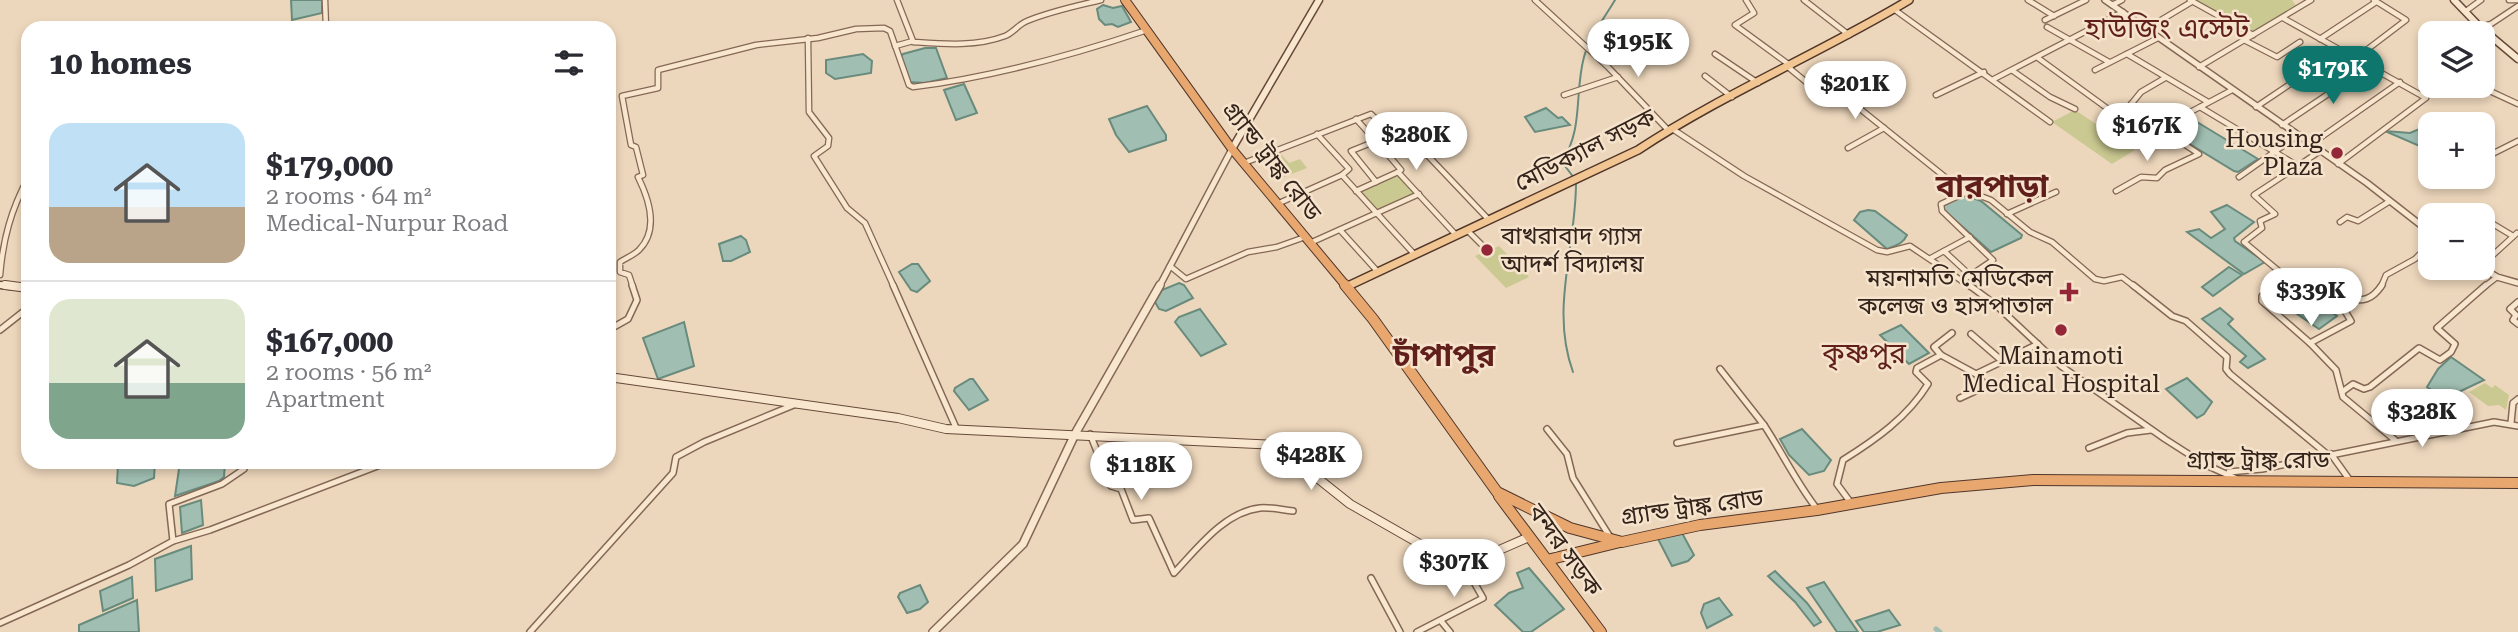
<!DOCTYPE html>
<html lang="en">
<head>
<meta charset="utf-8">
<style>
	:root { --surface:#fff; --page:#f7f7f7; --text:#2b2b33; --muted:#7c7c81; --line:#e1e1e2; --accent:#0f766e }
	body { margin:0; font-family:"Roboto Serif","Noto Sans Bengali",serif; background:var(--page); color:var(--text); height:100vh; display:flex; flex-direction:column; font-size:26px; white-space:nowrap }
	* { box-sizing:border-box; margin:0 }
	p { font-size:23px; color:var(--muted) }
	.icon { flex:none; width:38px; height:38px; fill:none; stroke:currentColor; stroke-width:2; stroke-linecap:round; stroke-linejoin:round }
	.map { position:relative; flex:1; overflow:hidden }
	.panel { position:absolute; left:21px; top:21px; width:595px; height:448px; display:flex; flex-direction:column; background:var(--surface); border-radius:21px; box-shadow:0 4px 10px #0003 }
	.panel>* { flex:none }
	.tools { position:absolute; left:2418px; top:21px; display:grid; gap:14px }
	.tools a { display:grid; place-items:center; width:77px; height:77px; border-radius:14px; background:var(--surface); box-shadow:0 4px 10px #0003; font-size:35px }
	.price { position:absolute; translate:-50% -60px; padding:0 16px; border-radius:24px; background:#fff; color:#222; font-size:23px; line-height:46px; filter:drop-shadow(0 2px 4px #0008) }
	.price::after { content:''; position:absolute; left:50%; top:42px; width:21px; height:16px; margin-left:-10px; background:inherit; clip-path:polygon(0 0,100% 0,50% 100%) }
	.price.active { background:var(--accent); color:#fff }
	ul { padding:0; list-style:none }
	li { display:flex; align-items:center; gap:21px; height:175px; padding:0 28px }
	li+li { border-top:2px solid var(--line) }
	li span { display:grid; place-items:center; flex:none; width:196px; height:140px; border-radius:21px; color:#555 }
	li>.icon { margin-inline-start:auto }
	span .icon { width:84px; height:84px; fill:#fffc; stroke-width:1 }
	li b { font-size:30px }
	h2 { display:flex; justify-content:space-between; align-items:center; height:84px; padding:0 28px; font-size:30px }
	.map>svg:first-child { display:block }
</style>
</head>
<body>
<div class="map">
<svg width="2518" height="632" viewBox="0 0 2518 632">
	<rect width="100%" height="100%" fill="#edd7bc"/>
	<g fill="#cac991">
		<polygon points="2192,0 2292,0 2297,7 2253,34"/>
		<polygon points="2075,110 2135,150 2112,164 2052,122"/>
		<polygon points="1280,153 1289,163 1300,159 1307,168 1284,177 1268,157"/>
		<polygon points="1399,175 1415,193 1377,210 1361,191"/>
		<polygon points="1499,246 1529,277 1506,288 1475,256"/>
		<polygon points="2485,383 2492,388 2495,385 2509,395 2506,410 2499,405 2488,406 2469,392"/>
	</g>
	<g fill="#a0beb1" stroke="#688b7d" stroke-width="2">
		<polygon points="291,0 322,0 322,13 292,20"/>
		<polygon points="1103,5 1113,8 1122,6 1131,22 1118,27 1112,24 1105,25 1099,19 1097,9"/>
		<polygon points="936,48 947,78 925,83 909,82 901,56 903,54 925,48"/>
		<polygon points="863,54 872,61 871,73 835,79 826,73 826,60"/>
		<polygon points="964,84 977,113 956,120 944,90"/>
		<polygon points="1147,106 1166,135 1166,140 1129,152 1116,135 1109,119"/>
		<polygon points="1546,108 1558,118 1562,117 1570,125 1535,132 1525,117"/>
		<polygon points="2197,122 2258,159 2238,172 2234,171 2175,135"/>
		<polygon points="2429,125 2431,151 2385,131 2410,133"/>
		<polygon points="1960,193 1981,201 2022,235 2021,238 1991,252 1939,206"/>
		<polygon points="2227,205 2254,222 2234,238 2235,241 2265,262 2244,274 2187,232 2199,229 2211,238 2225,229 2211,212"/>
		<path d="M1868 210 1875 211 1907 235C1903 244 1896 245 1887 249L1854 220 1860 212Z"/>
		<polygon points="741,236 746,240 750,252 731,261 723,261 719,244"/>
		<polygon points="912,264 918,264 930,281 917,292 911,290 899,272"/>
		<polygon points="2229,267 2242,275 2213,296 2202,287"/>
		<polygon points="1179,283 1184,285 1193,298 1166,311 1159,309 1155,302 1162,290"/>
		<polygon points="2298,287 2337,316 2319,329 2277,300"/>
		<polygon points="2220,308 2233,319 2228,324 2265,359 2248,368 2240,362 2246,356 2202,319"/>
		<polygon points="1200,309 1226,344 1201,356 1175,322 1179,317"/>
		<polygon points="684,322 694,366 658,379 643,338"/>
		<polygon points="1901,325 1929,353 1909,364 1880,335"/>
		<polygon points="2451,357 2484,380 2444,399 2427,387 2438,369"/>
		<polygon points="2187,378 2212,402 2204,414 2197,418 2166,389"/>
		<polygon points="970,379 973,379 988,400 969,410 954,391 955,388"/>
		<polygon points="1802,429 1831,460 1824,471 1809,475 1789,455 1780,439"/>
		<polygon points="124,462 155,462 154,478 134,486 117,483 118,464"/>
		<polygon points="180,462 225,462 224,477 219,481 175,496"/>
		<polygon points="201,500 203,525 182,533 180,507"/>
		<polygon points="1682,533 1694,555 1688,561 1672,566 1657,537"/>
		<polygon points="191,546 192,579 156,591 155,559"/>
		<polygon points="1529,568 1564,609 1531,632 1523,632 1495,605 1509,593 1523,588 1517,573"/>
		<polygon points="1775,571 1807,603 1821,622 1814,626 1795,602 1768,576"/>
		<polygon points="132,577 133,598 103,611 100,591"/>
		<polygon points="1824,582 1858,632 1837,632 1807,588"/>
		<polygon points="920,585 928,602 920,609 907,613 898,597 900,593"/>
		<polygon points="1719,598 1732,615 1707,628 1701,613 1704,604"/>
		<polygon points="137,600 139,632 79,632 79,625"/>
		<polygon points="1889,610 1900,625 1877,632 1864,632 1856,621"/>
	</g>
	<g fill="none" stroke-linecap="round" stroke-linejoin="round">
		<g stroke="#688b7d" stroke-width="2">
			<path d="M1574 178 1562 162C1584 127 1574 94 1584 57 1589 38 1605 17 1615 0"/>
			<path d="M1573 372C1550 309 1576 248 1576 183"/>
		</g>
		<polyline stroke="#a0beb1" stroke-width="5" points="1936,629 1940,632"/>
		<g stroke="#846856" stroke-width="7">
			<g id="minor-far1">
				<polyline points="325,0 326,28"/>
				<polyline points="1535,0 1608,67 1668,130"/>
				<polyline points="1746,0 1754,13 1735,25 1791,66"/>
				<polyline points="1804,0 1849,35"/>
				<polyline points="2028,0 2054,16"/>
				<polyline points="2190,0 2253,35"/>
				<polyline points="2509,0 2518,0"/>
				<polyline points="2112,5 2122,0"/>
				<polyline points="1895,10 2050,122"/>
				<polyline points="2466,11 2481,0"/>
				<polyline points="2283,18 2426,98 2338,164"/>
				<polyline points="2045,20 2086,0"/>
				<polyline points="2047,27 2109,62"/>
				<polyline points="2480,27 2491,24 2518,6"/>
				<polyline points="2146,29 2193,1"/>
				<polyline points="808,38 809,112 829,138 828,146 814,156 847,208 865,223 894,287"/>
				<polyline points="2320,39 2376,2"/>
				<polyline points="2244,40 2277,57 2300,42"/>
				<path d="M913 42C943 44 976 47 1005 36 1013 33 1019 24 1027 21 1051 11 1076 6 1101 0"/>
				<polyline points="895,46 913,41 897,0"/>
				<polyline points="1715,54 1758,83"/>
				<polyline points="2127,54 2208,102"/>
				<polyline points="2038,58 2115,114 2128,108 2141,92 2165,78"/>
				<polyline points="2356,58 2406,20 2374,0"/>
				<polyline points="1788,67 1828,100 1847,100 1854,104 1965,193 1970,192 1991,200 2030,232 2052,242 2095,279 2104,281 2122,277 2135,287"/>
				<polyline points="2199,67 2311,0"/>
				<polyline points="2095,70 2158,38"/>
				<polyline points="2013,71 2050,97 2075,109"/>
				<polyline points="1705,76 1732,97"/>
				<polyline points="1994,79 2123,12"/>
				<polyline points="2479,86 2518,104"/>
				<polyline points="2232,90 2200,107 2298,166 2320,151"/>
				<polyline points="1564,95 1618,77"/>
				<polyline points="1936,95 1984,72"/>
				<polyline points="2131,104 2163,126 2200,107"/>
				<polyline points="2256,107 2341,50"/>
				<polyline points="1356,119 1385,151"/>
				<polyline points="2282,125 2370,66"/>
				<polyline points="1671,128 1744,176 1877,250 1887,252 1910,246 1971,287"/>
				<polyline points="1317,134 1349,169 1342,175"/>
				<polyline points="1376,141 1351,151 1376,182"/>
				<polyline points="1402,144 1413,140 1489,220"/>
				<polyline points="2310,145 2400,82"/>
				<polyline points="1848,148 1884,128"/>
				<polyline points="2488,156 2518,141"/>
				<polyline points="1244,163 1371,114 1402,144 1385,151 1401,170 1398,172"/>
				<polyline points="2239,177 2297,136"/>
				<polyline points="1356,191 1398,172 1456,235"/>
				<polyline points="2116,191 2141,177 2157,178 2165,170 2199,154 2163,130 2163,126"/>
				<polyline points="1277,204 1342,175 1415,255"/>
				<polyline points="2007,214 2056,192"/>
				<polyline points="2340,222 2347,217 2358,221 2390,201"/>
				<polyline points="2483,222 2488,221 2513,236"/>
				<polyline points="1340,230 1378,272"/>
				<polyline points="1467,230 1485,248"/>
				<polyline points="1310,243 1419,194"/>
				<polyline points="1944,251 1970,237"/>
				<polyline points="1931,258 1944,251 1971,276"/>
				<polyline points="2483,264 2517,233"/>
				<polyline points="1170,266 1186,279 1248,252 1277,247 1305,237"/>
				<path d="M0 275C3 239 11 210 28 178"/>
				<polyline points="1962,281 1993,260 1942,211 1941,204 1965,193"/>
				<path d="M633 287 629 275 620 272V262C626 258 634 255 639 250 659 230 649 199 638 177L643 175 636 147 631 145 622 96 658 88V70L756 45 818 38 856 29 884 28 890 31 909 85 913 87C994 77 1070 56 1147 30"/>
				<polyline points="2276,287 2286,281 2286,277 2244,242 2262,228 2260,221 2275,214 2254,195 2298,166"/>
				<polyline points="2381,287 2386,275 2415,259 2431,243"/>
				<polyline points="2484,287 2497,277"/>
			</g>
		</g>
		<g stroke="#846856" stroke-width="8">
			<g id="minor">
				<polyline points="893,285 957,430"/>
				<polyline points="1969,285 1996,305 2061,366 2165,439 2204,464 2237,479"/>
				<polyline points="2133,285 2172,316 2186,321 2227,357 2226,369 2230,374 2328,455"/>
				<polyline points="2279,285 2262,296 2262,301 2310,343"/>
				<path d="M2382 285C2372 300 2363 302 2347 298L2342 306 2351 321 2310 343 2336 370 2343 397 2395 440"/>
				<polyline points="2518,302 2510,309 2516,315 2513,320 2518,324"/>
				<polyline points="0,330 28,308"/>
				<polyline points="1971,334 2001,360"/>
				<polyline points="609,340 612,328 628,319 637,300 632,285"/>
				<polyline points="1941,355 1934,347 1952,333"/>
				<polyline points="1720,369 1764,425"/>
				<polyline points="2342,392 2353,384 2364,389 2370,387 2419,348 2440,360 2451,352 2455,344 2437,328 2486,285"/>
				<polyline points="1960,398 1986,386 1976,374"/>
				<polyline points="2511,423 2513,403 2518,399"/>
				<polyline points="1547,429 1567,454 1573,478 1610,537"/>
				<path d="M1090 434 1111 486 1121 489 1133 520 1149 518 1174 573C1197 549 1224 512 1260 508 1271 507 1282 510 1293 511"/>
				<path d="M1677 443 1764 425C1783 454 1796 482 1817 509"/>
				<polyline points="2089,448 2127,433 2151,430"/>
				<polyline points="2331,454 2351,482"/>
				<polyline points="2229,472 2262,469 2494,422 2518,426"/>
				<path d="M1851 503 1837 484 1843 460C1875 440 1908 417 1928 384L1916 372 1917 368 1941 355 1976 374 2038 344"/>
				<polyline points="173,541 169,504 222,484 244,469 245,462"/>
				<polyline points="1371,578 1400,632"/>
				<polyline points="1441,621 1450,632"/>
				<polyline points="0,623 129,565 173,541 210,530 388,462"/>
				<polyline points="530,632 673,473 676,457 704,442 796,404"/>
				<polyline points="1417,632 1483,598 1459,556"/>
			</g>
		</g>
		<g stroke="#846856" stroke-width="8">
			<g id="tertiary-far1">
				<polyline points="2105,0 2367,183 2431,233"/>
				<polyline points="2482,268 2497,277 2518,283"/>
				<polyline points="1159,287 1232,149"/>
			</g>
		</g>
		<g stroke="#846856" stroke-width="10">
			<polyline id="tertiary" points="933,632 1023,544 1075,434 1160,285"/>
		</g>
		<g stroke="#664939" stroke-width="9">
			<g id="secondary-far1">
				<polyline points="2454,0 2480,27 2518,59"/>
				<polyline points="1232,149 1319,0"/>
				<polyline points="0,285 21,287"/>
			</g>
		</g>
		<g stroke="#664939" stroke-width="10">
			<g id="secondary">
				<polyline points="5,285 28,288"/>
				<polyline points="609,377 898,418 946,429 1276,445 1350,504 1434,552 1464,556 1497,551 1529,537"/>
			</g>
		</g>
		<g stroke="#51372b" stroke-width="10">
			<path id="primary" d="M1348 286 1638 150C1724 93 1821 53 1909 0"/>
		</g>
		<g stroke="#51372b" stroke-width="10">
			<polyline id="trunk-far1" points="1125,0 1232,149 1347,287"/>
		</g>
		<g stroke="#51372b" stroke-width="12">
			<g id="trunk">
				<polyline points="1345,285 1373,319 1497,492 1570,528 1622,542 1700,525 1817,510 1941,488 2033,480 2518,483"/>
				<polyline points="1499,496 1601,632"/>
				<polyline points="1547,560 1620,542"/>
			</g>
		</g>
		<use href="#minor-far1" stroke="#f8e6cf" stroke-width="4.5"/>
		<use href="#minor" stroke="#f8e6cf" stroke-width="5"/>
		<use href="#tertiary-far1" stroke="#f8e6cf" stroke-width="5"/>
		<use href="#tertiary" stroke="#f8e6cf" stroke-width="7"/>
		<use href="#secondary-far1" stroke="#f8e6cf" stroke-width="6"/>
		<use href="#secondary" stroke="#f8e6cf" stroke-width="8"/>
		<use href="#primary" stroke="#f2c692" stroke-width="7"/>
		<use href="#trunk-far1" stroke="#e8a76e" stroke-width="8"/>
		<use href="#trunk" stroke="#e8a76e" stroke-width="10"/>
	</g>
	<g fill="#932737" stroke="#f5e3cc" stroke-width="2.5">
		<circle cx="2337" cy="153" r="7"/>
		<circle cx="1487" cy="250" r="7"/>
		<path d="M2065.5 281.5h7v7h7v7h-7v7h-7v-7h-7v-7h7z"/>
		<circle cx="2061" cy="330" r="7"/>
	</g>
	<g text-anchor="middle" dominant-baseline="central" stroke-width="5" stroke-linejoin="round" paint-order="stroke">
		<g font-size="24" fill="#33231b" stroke="#f5e3cc" text-anchor="end">
			<text x="2323" y="139">Housing<tspan x="2323" dy="28">Plaza</tspan></text>
			<text x="1501" y="236" text-anchor="start">বাখরাবাদ গ্যাস<tspan x="1501" dy="28">আদর্শ বিদ্যালয়</tspan></text>
			<text x="2053" y="278">ময়নামতি মেডিকেল<tspan x="2053" dy="28">কলেজ ও হাসপাতাল</tspan></text>
			<text x="2061" y="356" text-anchor="middle">Mainamoti<tspan x="2061" dy="28">Medical Hospital</tspan></text>
		</g>
		<g font-size="24" fill="#33231b" stroke="#f5e3cc">
			<text transform="translate(1585 150) rotate(-27)">মেডিক্যাল সড়ক</text>
			<text transform="translate(1272 161) rotate(52)">গ্র্যান্ড ট্রাঙ্ক রোড</text>
			<text x="2258" y="460">গ্র্যান্ড ট্রাঙ্ক রোড</text>
			<text transform="translate(1692 507) rotate(-8)">গ্র্যান্ড ট্রাঙ্ক রোড</text>
			<text transform="translate(1565 550) rotate(54)">বন্দর সড়ক</text>
		</g>
		<g font-size="28" fill="#601f1b" stroke="#f5e3cc">
			<text x="2167" y="28">হাউজিং এস্টেট</text>
			<text x="1864" y="353">কৃষ্ণপুর</text>
		</g>
		<g font-size="32" font-weight="bold" fill="#601f1b" stroke="#f5e3cc">
			<text x="1992" y="186">বারপাড়া</text>
			<text x="1444" y="355">চাঁপাপুর</text>
		</g>
	</g>
</svg>
<div class="tools">
<a><svg class="icon" aria-label="layers" viewBox="0 0 24 24"><path d="M12 4l9 5-9 5-9-5zM3 14l9 5 9-5"/></svg></a>
<a>+</a>
<a>−</a>
</div>
<b class="price" style="left:1638px;top:79px">$195K</b>
<b class="price active" style="left:2333px;top:106px">$179K</b>
<b class="price" style="left:1855px;top:121px">$201K</b>
<b class="price" style="left:2147px;top:163px">$167K</b>
<b class="price" style="left:1416px;top:172px">$280K</b>
<b class="price" style="left:2311px;top:328px">$339K</b>
<b class="price" style="left:2422px;top:449px">$328K</b>
<b class="price" style="left:1311px;top:492px">$428K</b>
<b class="price" style="left:1141px;top:502px">$118K</b>
<b class="price" style="left:1454px;top:599px">$307K</b>
<section class="panel">
<h2>10 homes<svg class="icon" aria-label="filters" viewBox="0 0 24 24"><path d="M4 7h16M4 17h16"/><circle cx="9" cy="7" r="2"/><circle cx="15" cy="17" r="2"/></svg></h2>
<ul>
<li><span style="background:linear-gradient(#bfe0f5 60%,#b9a48a 0)"><svg class="icon" aria-label="home" viewBox="0 0 24 24"><path d="M3 11l9-7 9 7M6 9v11h12V9"/></svg></span><div><b>$179,000</b><p>2 rooms · 64 m²</p><p>Medical-Nurpur Road</p></div></li>
<li><span style="background:linear-gradient(#dfe7d0 60%,#7fa58c 0)"><svg class="icon" aria-label="home" viewBox="0 0 24 24"><path d="M3 11l9-7 9 7M6 9v11h12V9"/></svg></span><div><b>$167,000</b><p>2 rooms · 56 m²</p><p>Apartment</p></div></li>
</ul>
</section>
</div>
</body>
</html>
